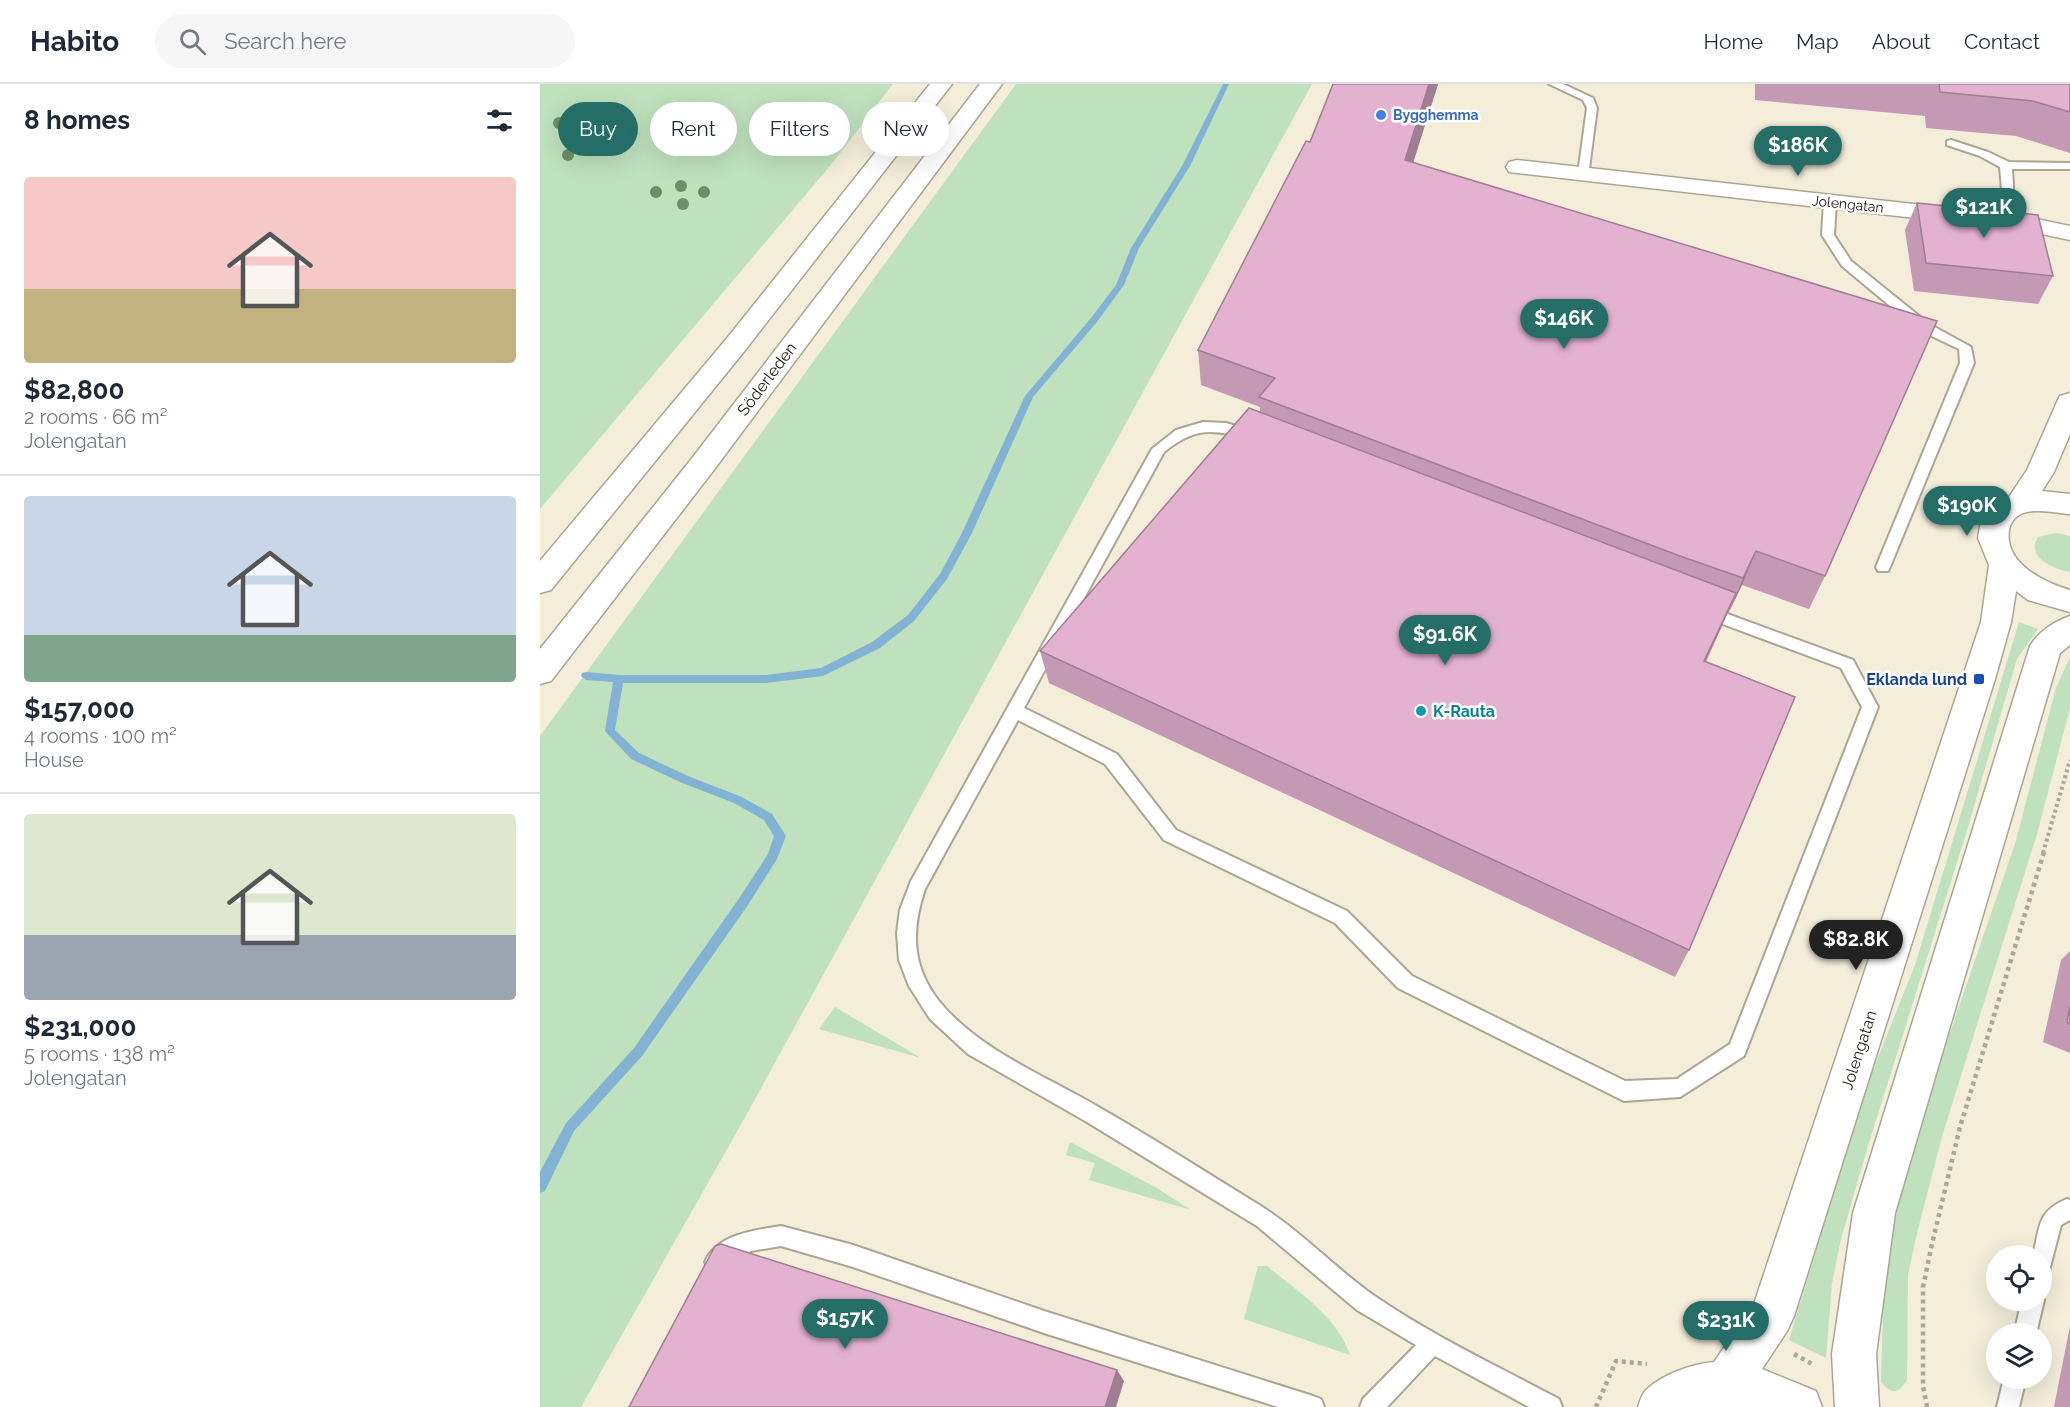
<!DOCTYPE html>
<html lang="en">
<head>
<meta charset="utf-8">
<style>
	:root { --surface:#fff; --page:#f6f6f7; --text:#1f2937; --muted:#747a83; --line:#e0e1e3; --accent:#256e67 }
	body { margin:0; font-family:Raleway,sans-serif; background:var(--page); color:var(--text); height:100vh; display:flex; flex-direction:column; font-size:22px; white-space:nowrap }
	* { box-sizing:border-box; margin:0 }
	p { font-size:20px; color:var(--muted) }
	.icon { flex:none; width:33px; height:33px; fill:none; stroke:currentColor; stroke-width:2; stroke-linecap:round; stroke-linejoin:round }
	.map { position:relative; flex:1; overflow:hidden }
	.details { display:flex; flex-direction:column; background:var(--surface); width:540px }
	.details>* { flex:none }
	.hud { position:absolute; left:18px; top:18px; width:570px; height:54px; display:flex; gap:12px }
	.buttons { position:absolute; left:1446px; top:1161px; display:grid; gap:12px }
	.buttons a { display:grid; place-items:center; width:66px; height:66px; border-radius:50%; background:var(--surface); box-shadow:0 6px 24px #0002; font-size:30px }
	.price { position:absolute; translate:-50% -51px; padding:0 14px; border-radius:21px; background:var(--accent); color:#fff; font-size:20px; line-height:39px; filter:drop-shadow(0 2px 3px #0008) }
	.price::after { content:''; position:absolute; left:50%; top:36px; width:18px; height:14px; margin-left:-9px; background:inherit; clip-path:polygon(0 0,100% 0,50% 100%) }
	.price.selected { background:#222; color:#fff }
	ul { padding:0; list-style:none }
	li { display:grid; align-content:center; gap:12px; height:318px; padding:0 24px }
	li+li { border-top:2px solid var(--line) }
	li span { display:grid; place-items:center; height:186px; border-radius:6px; color:#555 }
	li>.icon { margin-inline-start:auto }
	span .icon { width:108px; height:108px; fill:#fffc; stroke-width:1 }
	li b { font-size:26px }
	h2 { display:flex; justify-content:space-between; align-items:center; height:72px; padding:0 24px; font-size:26px }
	.chip { padding:0 21px; border-radius:27px; background:var(--surface); box-shadow:0 6px 24px #0002; font-size:21px; line-height:54px }
	.chip.selected { background:var(--accent); color:#fff }
	header { display:flex; align-items:center; gap:36px; box-sizing:border-box; height:84px; padding:0 30px; background:var(--surface); border-bottom:2px solid var(--line) }
	header strong { font-size:28px }
	nav { display:flex; gap:33px; margin-inline-start:auto; font-size:21px }
	.search { width:420px; height:54px; background:var(--page); display:flex; align-items:center; gap:15px; box-sizing:border-box; padding:0 21px; border-radius:33px; color:var(--muted); font-size:22px }
	main { display:flex; flex:1; min-height:0 }
	.map>svg:first-child { display:block }
</style>
</head>
<body>
<header>
<strong>Habito</strong>
<div class="search"><svg class="icon" aria-label="search" viewBox="0 0 24 24"><circle cx="10" cy="10" r="6"/><path d="M15 15l6 6"/></svg>Search here</div>
<nav><a>Home</a><a>Map</a><a>About</a><a>Contact</a></nav>
</header>
<main>
<section class="details">
<h2>8 homes<svg class="icon" aria-label="filters" viewBox="0 0 24 24"><path d="M4 7h16M4 17h16"/><circle cx="9" cy="7" r="2"/><circle cx="15" cy="17" r="2"/></svg></h2>
<ul>
<li><span style="background:linear-gradient(#f6c9c9 60%,#c2b280 0)"><svg class="icon" aria-label="home" viewBox="0 0 24 24"><path d="M3 11l9-7 9 7M6 9v11h12V9"/></svg></span><div><b>$82,800</b><p>2 rooms · 66 m²</p><p>Jolengatan</p></div></li>
<li><span style="background:linear-gradient(#c9d6e8 75%,#7fa58c 0)"><svg class="icon" aria-label="home" viewBox="0 0 24 24"><path d="M3 11l9-7 9 7M6 9v11h12V9"/></svg></span><div><b>$157,000</b><p>4 rooms · 100 m²</p><p>House</p></div></li>
<li><span style="background:linear-gradient(#dfe7d0 65%,#9aa5b1 0)"><svg class="icon" aria-label="home" viewBox="0 0 24 24"><path d="M3 11l9-7 9 7M6 9v11h12V9"/></svg></span><div><b>$231,000</b><p>5 rooms · 138 m²</p><p>Jolengatan</p></div></li>
</ul>
</section>
<div class="map">
<svg width="1530" height="1323" viewBox="0 0 1530 1323">
	<rect width="100%" height="100%" fill="#f3edda"/>
	<g fill="#bfe1bd">
		<polygon points="0,0 353,0 294,77 0,425"/>
		<polygon points="476,0 772,0 203,1037 41,1323 0,1323 0,652"/>
		<path d="M1516 449 1530 452V488C1514 485 1485 474 1498 453Z"/>
		<polygon points="1479,538 1498,545 1477,575 1425,753 1328,1062 1301,1155 1292,1199 1286,1274 1249,1256 1325,1006 1375,881"/>
		<path d="M1530 573V624L1497 750 1403 1049 1377 1149 1368 1191 1367 1296C1358 1310 1352 1311 1341 1298L1343 1228 1348 1171 1362 1103 1404 966 1475 760 1516 604Z"/>
		<polygon points="295,923 381,974 279,945"/>
		<polygon points="530,1058 615,1103 651,1126 549,1096 555,1079 526,1071"/>
		<path d="M718 1182H727C757 1207 798 1233 810 1271L704 1235Z"/>
	</g>
	<g fill="none" stroke-linecap="round" stroke-linejoin="round">
		<polygon fill="#82b3d4" fill-rule="evenodd" points="683,0 689,0 650,82 599,164 584,201 557,238 493,313 432,449 407,495 374,537 340,564 283,592 226,599 83,599 75,646 99,669 148,692 202,713 232,730 246,752 237,775 208,821 102,972 34,1047 5,1107 0,1109 0,1088 26,1039 94,964 200,813 228,770 234,752 224,736 194,719 140,698 91,675 65,647 73,598 46,596 41,592 42,589 46,588 79,591 226,591 281,584 332,558 368,531 400,490 422,449 485,312 551,234 576,201 591,164 642,82"/>
		<g stroke="#aba694" stroke-width="4">
			<g id="service">
				<polygon points="1009,0 1023,0 1053,14 1057,24 1048,92 1040,92 1038,90 1047,24 1043,16"/>
				<polygon points="1411,56 1448,68 1469,78 1530,79 1530,85 1472,85 1475,137 1473,140 1465,140 1460,83 1440,72 1407,61 1407,57"/>
				<polygon points="1290,115 1296,118 1294,151 1311,177 1389,240 1431,263 1434,279 1350,483 1348,487 1338,487 1336,483 1420,279 1419,265 1379,246 1302,182 1282,151 1284,118"/>
				<path d="M663 338 686 339 716 348 718 351 711 356C674 345 656 342 624 368L484 624 577 670 636 746 807 827 872 892 1085 997 1137 995 1190 960 1322 623 1301 584 1161 532 1158 528 1161 524H1171L1313 576 1338 623 1204 972 1140 1013 1084 1017 858 904 795 839 624 756 565 680 478 636 385 805C370 849 372 887 404 923 445 969 508 993 560 1024 611 1053 661 1085 711 1116 756 1142 791 1181 833 1211 891 1251 957 1282 1019 1315L1022 1323H989L895 1272 847 1323H820L823 1315 876 1261 817 1226 717 1142 547 1038 428 970 390 935 369 902 359 876 357 849 360 826 371 797 612 365 636 346Z"/>
				<path d="M1527 1115 1530 1116V1136L1521 1141 1509 1187 1502 1191V1172H1493C1500 1143 1497 1127 1527 1115Z"/>
				<path d="M241 1142 313 1161 504 1227 773 1312 781 1315 784 1323H738L504 1249 313 1183 241 1162 211 1167 192 1175 183 1185 176 1189 169 1185 165 1178C177 1150 215 1146 241 1142Z"/>
				<polygon points="1502,1211 1504,1216 1496,1250 1474,1250 1482,1216 1502,1216"/>
				<polygon points="1464,1294 1486,1294 1479,1323 1457,1323"/>
			</g>
		</g>
		<g stroke="#aba694" stroke-width="3">
			<polygon id="minor" points="977,76 1482,132 1530,142 1530,156 1482,146 969,88 966,83 969,78"/>
		</g>
		<g stroke="#aba694" stroke-width="3">
			<g id="tertiary">
				<path d="M1530 309V350L1514 388 1502 407 1530 410V430C1515 429 1493 423 1479 431 1474 434 1470 440 1469 446 1464 479 1503 498 1530 506V528L1488 516 1476 507 1471 538 1455 595 1254 1232 1247 1247 1222 1285 1276 1307 1282 1323H1098C1100 1317 1102 1310 1106 1306 1123 1290 1152 1280 1174 1278L1214 1220 1441 538 1449 481 1438 454 1441 436 1459 416 1469 413 1487 386 1517 318 1520 312Z"/>
				<path d="M1530 532V561L1520 569 1355 1129 1336 1270 1339 1323H1295L1292 1270 1313 1129 1490 562C1498 548 1515 537 1530 532Z"/>
			</g>
		</g>
		<g stroke="#aba694" stroke-width="3">
			<g id="trunk">
				<polygon points="390,0 412,0 206,265 11,506 0,509 0,477 188,253"/>
				<polygon points="440,0 462,0 173,387 11,597 0,600 0,565 153,373"/>
			</g>
		</g>
		<polyline stroke="#aba697" stroke-width="4" stroke-dasharray="3 3" stroke-linecap="butt" points="1503,769 1530,676"/>
		<g stroke="#aba697" stroke-width="4.5" stroke-dasharray="4 4" stroke-linecap="butt">
			<polyline points="1254,1270 1274,1281"/>
			<polyline points="1056,1323 1076,1277 1107,1280"/>
			<polyline points="1387,1323 1383,1302 1383,1203 1392,1160 1420,1043 1504,768"/>
		</g>
		<use href="#service" fill="#fff" fill-rule="evenodd"/>
		<use href="#minor" fill="#fff" fill-rule="evenodd"/>
		<use href="#tertiary" fill="#fff" fill-rule="evenodd"/>
		<use href="#trunk" fill="#fff" fill-rule="evenodd"/>
	</g>
	<g fill="#718d65">
		<circle cx="19" cy="39" r="6"/>
		<circle cx="28" cy="71" r="6"/>
		<circle cx="141" cy="102" r="6"/>
		<circle cx="116" cy="108" r="6"/>
		<circle cx="164" cy="108" r="6"/>
		<circle cx="143" cy="120" r="6"/>
	</g>
	<g fill="#c499b4">
		<polygon points="793,0 898,0 873,78 1285,492 1269,525 1202,501 1189,528 1188,528 1166,578 1149,866 1135,893 509,599 500,567 720,328 720,323 661,301 658,266 770,58"/>
		<polygon points="1215,0 1530,0 1530,69 1476,52 1386,44 1385,32 1215,16"/>
		<polygon points="1377,119 1513,192 1498,220 1374,207 1365,146"/>
		<polygon points="1530,867 1530,969 1503,958 1521,876"/>
		<polygon points="1530,1242 1530,1323 1514,1323"/>
	</g>
	<g fill="#a07d92">
		<polygon points="889,0 898,0 863,111 865,76"/>
		<polygon points="1216,467 1202,501 1189,528 1203,494"/>
		<polygon points="1196,509 1182,542 1150,609 1164,577"/>
		<polygon points="577,1286 584,1297 576,1323 565,1323"/>
	</g>
	<g fill="#e4b2d1" stroke="#a07d92" stroke-width="1.5">
		<polygon points="793,0 889,0 865,76 1397,237 1285,492 1216,467 1203,494 1140,472 719,313 735,294 658,266 766,57 770,58"/>
		<polygon points="1399,0 1530,0 1530,28 1493,17 1400,8"/>
		<polygon points="1377,119 1498,131 1513,192 1386,179"/>
		<polygon points="709,324 1196,509 1164,577 1255,613 1149,866 500,567"/>
		<polygon points="1530,922 1530,940 1527,938"/>
		<polygon points="181,1160 577,1286 565,1323 89,1323 175,1162"/>
	</g>
	<circle fill="#3f7fe0" stroke="#fff" stroke-width="2" cx="841" cy="31" r="6"/>
	<rect fill="#1a4fb4" stroke="#fff" stroke-width="2" x="1433" y="589" width="12" height="12" rx="3"/>
	<circle fill="#0f9aa8" stroke="#fff" stroke-width="2" cx="881" cy="627" r="6"/>
	<g text-anchor="middle" dominant-baseline="central" stroke-width="5" stroke-linejoin="round" paint-order="stroke">
		<g font-size="14" font-weight="bold" fill="#366cbe" stroke="#fff" text-anchor="start">
			<text x="853" y="31">Bygghemma</text>
		</g>
		<g font-size="14" fill="#1a1811" stroke="#fff">
			<text transform="translate(1308 120) rotate(6)">Jolengatan</text>
		</g>
		<g font-size="16" fill="#1a1811" stroke="#fff">
			<text transform="translate(227 295) rotate(-53)">Söderleden</text>
			<text transform="translate(1319 966) rotate(-72)">Jolengatan</text>
		</g>
		<g font-size="16" font-weight="bold" fill="#164399" stroke="#fff" text-anchor="end">
			<text x="1427" y="595">Eklanda lund</text>
		</g>
		<g font-size="16" font-weight="bold" fill="#0d838f" stroke="#fff" text-anchor="start">
			<text x="893" y="627">K-Rauta</text>
		</g>
	</g>
</svg>
<div class="buttons">
<a><svg class="icon" aria-label="locate" viewBox="0 0 24 24"><circle cx="12" cy="12" r="6"/><path d="M12 2v4M12 18v4M2 12h4M18 12h4"/></svg></a>
<a><svg class="icon" aria-label="layers" viewBox="0 0 24 24"><path d="M12 4l9 5-9 5-9-5zM3 14l9 5 9-5"/></svg></a>
</div>
<b class="price" style="left:1258px;top:93px">$186K</b>
<b class="price" style="left:1444px;top:155px">$121K</b>
<b class="price" style="left:1024px;top:266px">$146K</b>
<b class="price" style="left:1427px;top:453px">$190K</b>
<b class="price" style="left:905px;top:582px">$91.6K</b>
<b class="price selected" style="left:1316px;top:887px">$82.8K</b>
<b class="price" style="left:305px;top:1266px">$157K</b>
<b class="price" style="left:1186px;top:1268px">$231K</b>
<div class="hud">
<a class="chip selected">Buy</a>
<a class="chip">Rent</a>
<a class="chip">Filters</a>
<a class="chip">New</a>
</div>
</div>
</main>
</body>
</html>
